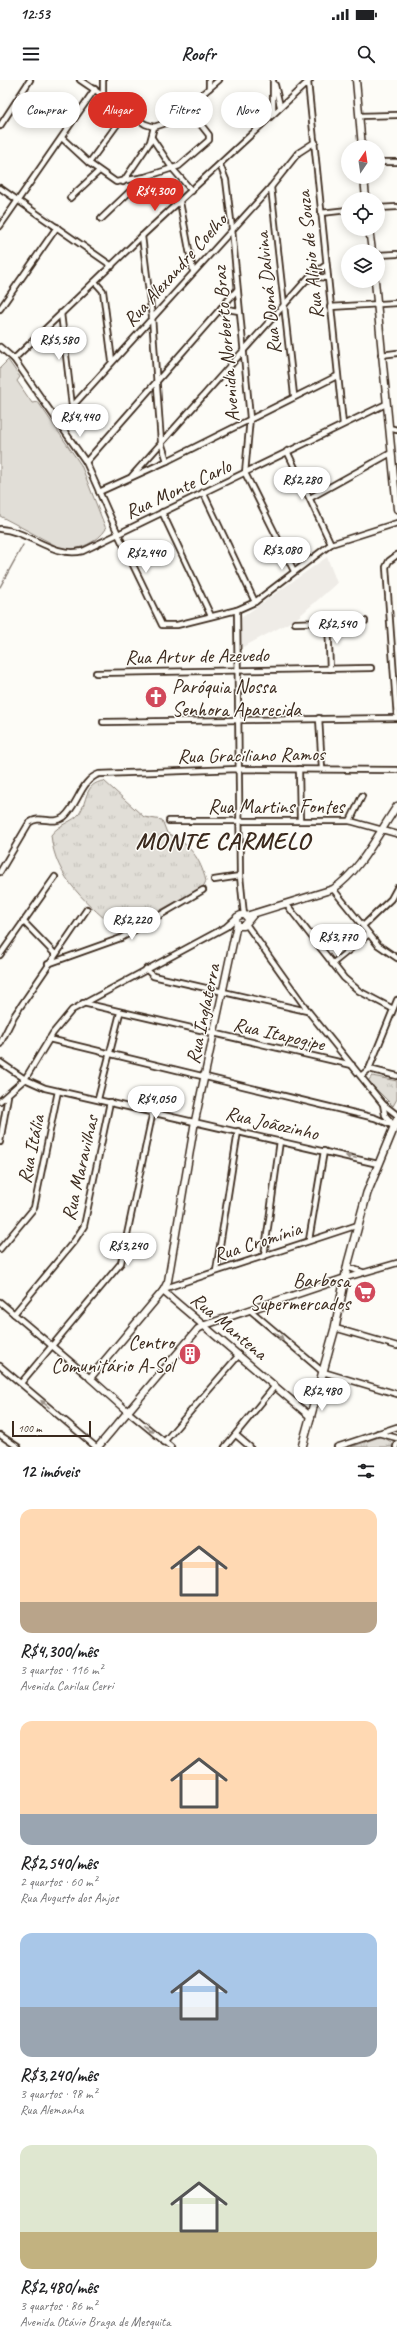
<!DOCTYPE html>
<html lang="pt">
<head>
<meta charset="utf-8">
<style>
	:root { --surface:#fff; --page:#f6f6f6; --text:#202124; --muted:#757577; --accent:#d93025 }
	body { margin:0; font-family:Caveat,sans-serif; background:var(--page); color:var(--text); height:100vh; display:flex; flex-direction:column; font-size:15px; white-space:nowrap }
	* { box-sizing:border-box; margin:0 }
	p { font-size:13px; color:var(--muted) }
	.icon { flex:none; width:22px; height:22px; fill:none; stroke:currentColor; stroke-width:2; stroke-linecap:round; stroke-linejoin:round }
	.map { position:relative; height:1367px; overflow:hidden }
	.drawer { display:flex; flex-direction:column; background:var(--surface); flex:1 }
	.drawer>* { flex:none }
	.banner { position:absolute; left:12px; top:12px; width:373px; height:36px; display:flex; gap:8px }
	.needle { width:26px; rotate:13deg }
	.buttons { position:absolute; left:341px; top:60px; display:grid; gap:8px }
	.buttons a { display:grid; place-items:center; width:44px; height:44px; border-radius:50%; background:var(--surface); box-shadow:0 2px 10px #0003; font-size:20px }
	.scale { position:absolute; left:12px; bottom:10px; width:79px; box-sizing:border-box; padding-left:4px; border:2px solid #3b2a1e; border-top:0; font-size:11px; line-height:14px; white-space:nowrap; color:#3b2a1e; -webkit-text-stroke:3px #fdfcf7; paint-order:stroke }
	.price { position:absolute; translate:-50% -34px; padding:0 9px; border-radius:14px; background:#fff; color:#222; font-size:13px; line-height:26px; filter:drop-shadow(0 1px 2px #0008) }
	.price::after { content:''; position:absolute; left:50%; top:24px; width:12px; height:9px; margin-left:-6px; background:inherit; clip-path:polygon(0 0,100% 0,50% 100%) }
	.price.active { background:var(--accent); color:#fff }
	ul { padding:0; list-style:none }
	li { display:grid; align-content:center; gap:8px; height:212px; padding:0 20px }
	li span { display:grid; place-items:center; height:124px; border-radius:12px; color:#555 }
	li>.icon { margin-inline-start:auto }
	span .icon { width:72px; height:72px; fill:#fffc; stroke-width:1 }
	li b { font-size:17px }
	h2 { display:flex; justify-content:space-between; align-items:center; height:48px; padding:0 20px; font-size:17px }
	.chip { padding:0 14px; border-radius:18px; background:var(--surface); box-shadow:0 2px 10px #0003; font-size:14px; line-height:36px }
	.chip.active { background:var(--accent); color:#fff }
	.status { display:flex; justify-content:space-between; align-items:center; height:28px; padding:0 20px; background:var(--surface); direction:ltr }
	.status svg { height:11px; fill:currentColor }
	header { display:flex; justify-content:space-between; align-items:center; height:52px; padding:0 20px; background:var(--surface); font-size:18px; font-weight:600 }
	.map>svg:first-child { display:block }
</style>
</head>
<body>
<div class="status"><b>12:53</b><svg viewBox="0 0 49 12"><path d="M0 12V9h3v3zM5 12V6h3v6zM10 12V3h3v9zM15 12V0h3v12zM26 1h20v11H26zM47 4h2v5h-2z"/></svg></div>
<header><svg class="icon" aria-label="menu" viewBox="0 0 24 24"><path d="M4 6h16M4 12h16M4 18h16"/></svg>Roofr<svg class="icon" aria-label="search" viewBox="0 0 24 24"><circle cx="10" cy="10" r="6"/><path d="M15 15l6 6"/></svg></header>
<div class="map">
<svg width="397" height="1367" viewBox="0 0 397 1367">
	<defs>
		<pattern id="park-tufts" width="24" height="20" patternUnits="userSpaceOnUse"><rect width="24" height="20" fill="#e1ded7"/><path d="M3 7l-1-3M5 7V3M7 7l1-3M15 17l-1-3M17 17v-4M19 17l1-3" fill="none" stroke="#c2bfb8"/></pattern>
	</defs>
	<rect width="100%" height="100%" fill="#fdfcf7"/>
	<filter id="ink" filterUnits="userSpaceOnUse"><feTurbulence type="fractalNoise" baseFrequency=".025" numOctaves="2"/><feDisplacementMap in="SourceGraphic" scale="8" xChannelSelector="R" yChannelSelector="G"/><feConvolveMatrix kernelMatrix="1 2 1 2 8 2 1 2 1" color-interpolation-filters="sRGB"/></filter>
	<g filter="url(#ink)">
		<polygon fill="#efece7" points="327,477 337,503 296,539 241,568 241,538"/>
		<path fill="#e1ded7" stroke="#8e847a" d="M8 280 20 297 17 301 32 323 38 322 81 385 106 449C98 462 79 470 64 470L0 436V288Z"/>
		<g fill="url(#park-tufts)" stroke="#8e847a">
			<path d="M104 701 144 737 162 740 167 753C190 764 200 778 206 801L203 807 120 852C88 824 55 799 51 755 59 744 74 741 79 734 88 721 84 703 104 701Z"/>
			<polygon points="372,996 397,1001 397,1019 393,1026 368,1001"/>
			<polygon points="382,1356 394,1364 393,1367 351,1367"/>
		</g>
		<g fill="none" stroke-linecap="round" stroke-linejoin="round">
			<polyline stroke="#887d74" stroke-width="1.5" points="0,507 23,465"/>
			<g stroke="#3b2a1e" stroke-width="8">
				<g id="minor">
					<polyline points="80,0 145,44 154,47 169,42 219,0"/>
					<polyline points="103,0 103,15"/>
					<polyline points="209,0 209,8"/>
					<polyline points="308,2 343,344"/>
					<polyline points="275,5 280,26"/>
					<polyline points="273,33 273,0"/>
					<polyline points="359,36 397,35"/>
					<polyline points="0,46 30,0"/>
					<polyline points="62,58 89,83 116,102 145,97 179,86 209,60 209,55 187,27"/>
					<polyline points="152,58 172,88 192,111"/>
					<polyline points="378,82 397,82"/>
					<polyline points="89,83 127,31"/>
					<polyline points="220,85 226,100 232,149 250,338 245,393 294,491"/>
					<polyline points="123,102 150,62 154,47"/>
					<polyline points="271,107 294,315"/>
					<polyline points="0,108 112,186"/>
					<polyline points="70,118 99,91"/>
					<polyline points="180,122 193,191"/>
					<polyline points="378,128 397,127"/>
					<polyline points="321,133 348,130"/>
					<polyline points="101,139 144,98"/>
					<polyline points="0,146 95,9"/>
					<polyline points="142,156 152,237 161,362 167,381"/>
					<polyline points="378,175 397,174"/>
					<polyline points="308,200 319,197 328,198"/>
					<polyline points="95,202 103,211 112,281"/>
					<polyline points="330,227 397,223"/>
					<polyline points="221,228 239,231"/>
					<polyline points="0,229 57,147"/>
					<polyline points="61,233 72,326"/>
					<polyline points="0,267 14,279 86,382 118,454 162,545 177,545 237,530 255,522 331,464 397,443"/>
					<polyline points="381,275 397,273"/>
					<polyline points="14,279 142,156 310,0"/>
					<polyline points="59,341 271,107 298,73 315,62"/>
					<polyline points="389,348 397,350"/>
					<polyline points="287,371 331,464"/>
					<polyline points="86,382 237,210"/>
					<polyline points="132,396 309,197 326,185"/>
					<polyline points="99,412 167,381 337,296"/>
					<polyline points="203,412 255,522"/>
					<polyline points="310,418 391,373"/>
					<polyline points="162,432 211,536"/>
					<path d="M0 449C30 451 52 478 83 471L386 324"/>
					<polyline points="237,530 240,796 244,835"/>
					<polyline points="328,542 330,589"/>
					<polyline points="295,543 365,541"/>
					<polyline points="96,593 371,588"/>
					<polyline points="319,638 322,689"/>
					<polyline points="397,638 386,487 389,481 397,475"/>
					<polyline points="103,642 397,638"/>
					<polyline points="299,689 300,740"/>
					<polyline points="169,741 350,741 397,754"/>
					<polyline points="350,741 362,716"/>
					<path d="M0 792 29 743C40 734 53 746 64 737 78 725 81 700 99 694L238 689 397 690"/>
					<polyline points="214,800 240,796"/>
					<polyline points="333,809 378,865 397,878"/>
					<polyline points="287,825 344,898 359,911 393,929"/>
					<polyline points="23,841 55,874"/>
					<polyline points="246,844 308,931 383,1024 397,1035"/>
					<polyline points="363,846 391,819 397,808"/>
					<polyline points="0,875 55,797"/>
					<polyline points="48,884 121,858 203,810"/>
					<polyline points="332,884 369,854"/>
					<polyline points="146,889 153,896 307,931"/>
					<polyline points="83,923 352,985"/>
					<polyline points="49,959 375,1038 394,1046"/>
					<polyline points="0,964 14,936 87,829"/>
					<polyline points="0,982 25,999 45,1008 378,1084"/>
					<polyline points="369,989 397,996"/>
					<polyline points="362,995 369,989 397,920"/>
					<polyline points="98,1019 120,933"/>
					<polyline points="0,1021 25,999 53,953 72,930 226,847 237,837"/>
					<polyline points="383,1024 385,1035 391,1042"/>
					<polyline points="0,1062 8,1016"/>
					<polyline points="309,1160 324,1071"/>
					<polyline points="0,1169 34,1128 58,1011"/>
					<polyline points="264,1176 280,1061"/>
					<polyline points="347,1187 362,1192"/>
					<polyline points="216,1191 238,1051"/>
					<polyline points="345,1198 397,1183"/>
					<polyline points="166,1208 358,1145"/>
					<polyline points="0,1222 90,1298"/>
					<polyline points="250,1230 323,1292 397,1314"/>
					<polyline points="14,1234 75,1160 84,1146 110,1022"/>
					<polyline points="335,1248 397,1266"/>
					<polyline points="0,1286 96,1367"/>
					<polyline points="21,1303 121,1183 153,1031"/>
					<polyline points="127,1331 171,1367"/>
					<polyline points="378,1353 397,1358"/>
					<polyline points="0,1355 18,1367"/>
					<polyline points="236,1355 250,1367"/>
					<polyline points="164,1362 239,1275"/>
					<polyline points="225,1367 275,1306"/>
					<polyline points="337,1367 397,1347"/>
					<polyline points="396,1367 397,1363"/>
				</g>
			</g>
			<g stroke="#3b2a1e" stroke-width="9">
				<g id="tertiary">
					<polyline points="356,0 362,67"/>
					<polyline points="364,97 366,119"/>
					<polyline points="369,149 372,171"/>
					<polyline points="375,201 397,429"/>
					<path d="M246 836 333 809C360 792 379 752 397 726"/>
					<polyline points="248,839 245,835 241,835 237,837 236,842 239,846 244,846 253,835"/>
					<polyline points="163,1211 311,1337"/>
					<polyline points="127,1331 90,1298 163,1211 168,1201 195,1041 237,844"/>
					<polyline points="98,1367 198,1249 205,1245 345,1198"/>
				</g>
			</g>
			<g stroke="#3b2a1e" stroke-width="10">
				<polyline id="secondary" points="302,1367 335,1248 348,1183 367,1113 397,1040"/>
			</g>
			<use href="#minor" stroke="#fdfcf7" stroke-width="4.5"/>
			<use href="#tertiary" stroke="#fdfcf7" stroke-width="6"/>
			<use href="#secondary" stroke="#fdfcf7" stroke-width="7"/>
		</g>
		<defs><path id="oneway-solid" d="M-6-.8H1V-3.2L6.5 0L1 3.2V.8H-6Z"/></defs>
		<g fill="#9c938a">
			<use href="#oneway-solid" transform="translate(351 1077) rotate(-167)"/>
			<use href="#oneway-solid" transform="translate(279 1256) rotate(40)"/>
			<use href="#oneway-solid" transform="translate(45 1324) rotate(-140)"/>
			<use href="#oneway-solid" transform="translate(149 1349) rotate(39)"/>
		</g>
	</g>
	<defs>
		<g id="church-disc" transform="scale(1.15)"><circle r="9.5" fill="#d1495b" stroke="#fdfcf7"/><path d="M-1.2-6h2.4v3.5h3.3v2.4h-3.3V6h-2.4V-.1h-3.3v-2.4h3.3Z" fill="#fff"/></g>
		<g id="supermarket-disc" transform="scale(1.15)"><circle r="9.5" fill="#d1495b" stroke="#fdfcf7"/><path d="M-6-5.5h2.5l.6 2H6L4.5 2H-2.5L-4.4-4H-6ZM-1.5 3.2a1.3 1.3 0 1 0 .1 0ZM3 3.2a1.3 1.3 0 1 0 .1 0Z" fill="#fff"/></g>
		<g id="building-disc" transform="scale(1.15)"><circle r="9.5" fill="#d1495b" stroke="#fdfcf7"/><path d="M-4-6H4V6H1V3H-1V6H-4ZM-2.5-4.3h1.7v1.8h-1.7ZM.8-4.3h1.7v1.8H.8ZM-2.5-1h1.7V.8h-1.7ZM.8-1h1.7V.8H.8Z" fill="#fff"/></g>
	</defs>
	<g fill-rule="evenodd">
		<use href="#church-disc" x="156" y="617"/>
		<use href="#supermarket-disc" x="365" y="1212"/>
		<use href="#building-disc" x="190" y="1274"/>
	</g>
	<g text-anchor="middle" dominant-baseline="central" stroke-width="3" stroke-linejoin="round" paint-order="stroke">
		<g font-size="20" fill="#3b2a1e" stroke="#fdfcf7">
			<text transform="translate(310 175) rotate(-96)">Rua Alípio de Souza</text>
			<text transform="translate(175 190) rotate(-48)">Rua Alexandre Coelho</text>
			<text transform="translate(268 213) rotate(-96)">Rua Doná Dalvina</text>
			<text transform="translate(226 264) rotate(-95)">Avenida Norberto Braz</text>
			<text transform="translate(178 409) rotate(-25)">Rua Monte Carlo</text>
			<text transform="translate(197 576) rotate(-1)">Rua Artur de Azevedo</text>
			<text transform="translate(251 675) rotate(-1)">Rua Graciliano Ramos</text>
			<text x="276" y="726">Rua Martins Fontes</text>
			<text transform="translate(203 934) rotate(-78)">Rua Inglaterra</text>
			<text transform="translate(279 954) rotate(13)">Rua Itapogipe</text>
			<text transform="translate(272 1043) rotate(13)">Rua Joãozinho</text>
			<text transform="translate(31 1069) rotate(-78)">Rua Itália</text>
			<text transform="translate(80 1088) rotate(-77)">Rua Maravilhas</text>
			<text transform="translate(257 1162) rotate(-18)">Rua Cromínia</text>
			<text transform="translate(229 1246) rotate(40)">Rua Mantena</text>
		</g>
		<g font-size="20" fill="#3b2a1e" stroke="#fdfcf7" text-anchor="end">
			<text x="172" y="606" text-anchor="start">Paróquia Nossa<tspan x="172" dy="23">Senhora Aparecida</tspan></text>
			<text x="350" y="1200">Barbosa<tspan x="350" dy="23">Supermercados</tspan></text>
			<text x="174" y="1262">Centro<tspan x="174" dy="23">Comunitário A-Sol</tspan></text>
		</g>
		<g font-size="24" font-weight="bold" letter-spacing="1" fill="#3b2a1e" stroke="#fdfcf7">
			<text x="223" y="761">MONTE CARMELO</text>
		</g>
	</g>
</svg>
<div class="buttons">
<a><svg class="needle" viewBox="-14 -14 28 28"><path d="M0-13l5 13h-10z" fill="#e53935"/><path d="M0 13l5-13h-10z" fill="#757577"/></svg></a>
<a><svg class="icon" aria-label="locate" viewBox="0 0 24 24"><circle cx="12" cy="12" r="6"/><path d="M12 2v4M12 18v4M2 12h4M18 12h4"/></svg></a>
<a><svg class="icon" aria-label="layers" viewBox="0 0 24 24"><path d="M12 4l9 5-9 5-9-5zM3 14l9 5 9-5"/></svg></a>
</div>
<div class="scale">100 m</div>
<b class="price active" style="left:155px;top:132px">R$4,300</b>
<b class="price" style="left:59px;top:281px">R$5,580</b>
<b class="price" style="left:80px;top:358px">R$4,440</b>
<b class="price" style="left:302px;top:421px">R$2,280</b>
<b class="price" style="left:282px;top:491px">R$3,080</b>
<b class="price" style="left:146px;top:494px">R$2,440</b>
<b class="price" style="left:337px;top:565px">R$2,540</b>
<b class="price" style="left:132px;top:861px">R$2,220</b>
<b class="price" style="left:338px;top:878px">R$3,770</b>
<b class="price" style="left:156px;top:1040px">R$4,050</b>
<b class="price" style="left:128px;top:1187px">R$3,240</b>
<b class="price" style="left:322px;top:1332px">R$2,480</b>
<div class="banner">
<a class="chip">Comprar</a>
<a class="chip active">Alugar</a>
<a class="chip">Filtros</a>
<a class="chip">Novo</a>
</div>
</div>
<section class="drawer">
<h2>12 imóveis<svg class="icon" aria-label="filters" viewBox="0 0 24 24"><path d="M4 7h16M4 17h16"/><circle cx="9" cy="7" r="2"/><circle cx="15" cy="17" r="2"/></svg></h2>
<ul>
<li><span style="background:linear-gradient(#ffd9b3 75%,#b9a48a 0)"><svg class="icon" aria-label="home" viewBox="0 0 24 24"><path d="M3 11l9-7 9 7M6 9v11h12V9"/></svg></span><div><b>R$4,300/mês</b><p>3 quartos · 116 m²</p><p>Avenida Carilau Cerri</p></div></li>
<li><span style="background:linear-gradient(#ffd9b3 75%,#9aa5b1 0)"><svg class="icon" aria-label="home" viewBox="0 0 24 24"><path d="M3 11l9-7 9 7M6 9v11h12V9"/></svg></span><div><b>R$2,540/mês</b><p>2 quartos · 60 m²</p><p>Rua Augusto dos Anjos</p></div></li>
<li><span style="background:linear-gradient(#a9c7e8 60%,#9aa5b1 0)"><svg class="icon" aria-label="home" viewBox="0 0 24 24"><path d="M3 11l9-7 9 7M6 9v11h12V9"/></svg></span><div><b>R$3,240/mês</b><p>3 quartos · 98 m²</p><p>Rua Alemanha</p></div></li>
<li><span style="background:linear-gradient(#dfe7d0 70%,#c2b280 0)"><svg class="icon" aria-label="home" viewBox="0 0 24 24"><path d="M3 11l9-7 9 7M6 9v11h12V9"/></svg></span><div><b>R$2,480/mês</b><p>3 quartos · 86 m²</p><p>Avenida Otávio Braga de Mesquita</p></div></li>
</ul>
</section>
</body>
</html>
